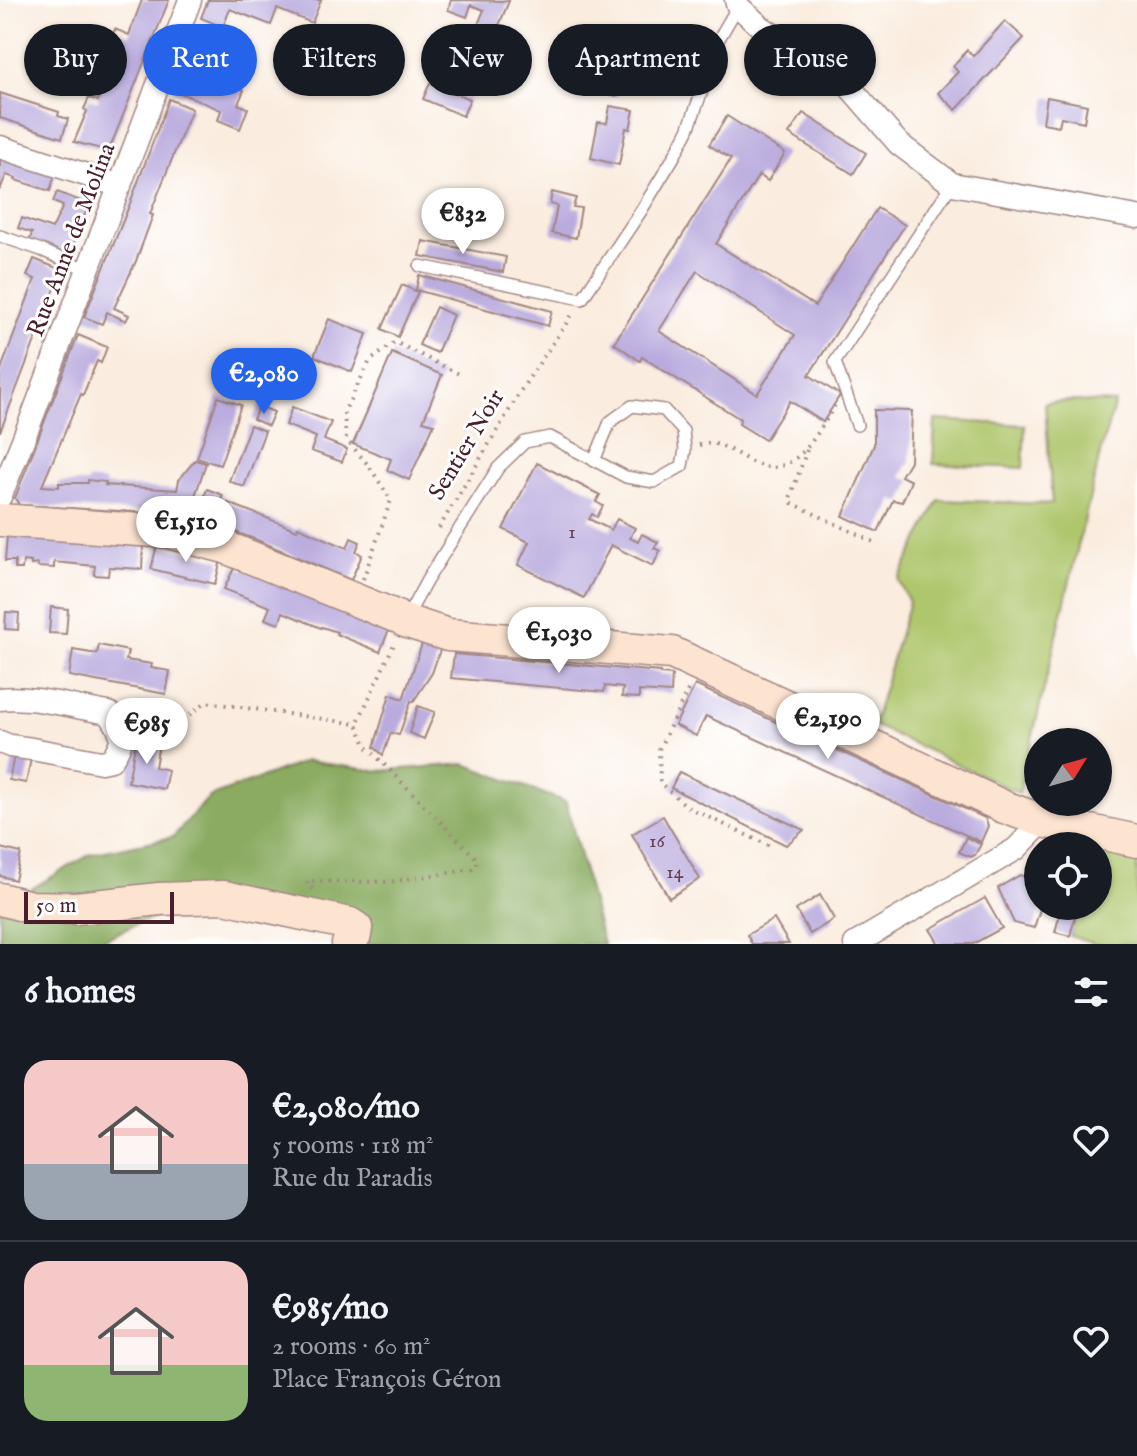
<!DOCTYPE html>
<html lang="en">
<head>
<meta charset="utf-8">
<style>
	:root { --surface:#171b24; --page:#242831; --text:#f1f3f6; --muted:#9ea1a6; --line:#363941; --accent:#2563eb }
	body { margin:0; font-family:"IM FELL English",serif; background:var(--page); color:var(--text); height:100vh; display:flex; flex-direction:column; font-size:30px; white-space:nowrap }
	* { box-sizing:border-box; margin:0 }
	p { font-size:26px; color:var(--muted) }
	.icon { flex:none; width:44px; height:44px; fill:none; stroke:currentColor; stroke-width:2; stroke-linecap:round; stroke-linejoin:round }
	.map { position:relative; height:944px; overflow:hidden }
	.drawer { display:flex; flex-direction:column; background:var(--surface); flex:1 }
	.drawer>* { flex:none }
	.hud { position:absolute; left:24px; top:24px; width:1090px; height:72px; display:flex; gap:16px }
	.needle { width:52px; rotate:53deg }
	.controls { position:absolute; left:1024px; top:728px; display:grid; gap:16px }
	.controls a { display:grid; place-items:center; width:88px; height:88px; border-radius:50%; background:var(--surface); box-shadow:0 2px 6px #0004; font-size:40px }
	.scale { position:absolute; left:24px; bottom:20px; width:150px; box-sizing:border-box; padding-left:8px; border:4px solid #4a1f2b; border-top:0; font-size:22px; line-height:28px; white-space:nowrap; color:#4a1f2b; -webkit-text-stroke:6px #fff; paint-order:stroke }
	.price { position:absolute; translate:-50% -68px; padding:0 18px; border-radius:28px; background:#fff; color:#222; font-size:26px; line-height:52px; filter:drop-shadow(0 2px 4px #0008) }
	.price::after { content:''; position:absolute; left:50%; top:48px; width:24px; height:18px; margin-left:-12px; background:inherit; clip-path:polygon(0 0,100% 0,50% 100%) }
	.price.current { background:var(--accent); color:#fff }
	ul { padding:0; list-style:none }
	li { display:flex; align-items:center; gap:24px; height:200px; padding:0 24px }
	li+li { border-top:2px solid var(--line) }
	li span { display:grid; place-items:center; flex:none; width:224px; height:160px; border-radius:24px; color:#555 }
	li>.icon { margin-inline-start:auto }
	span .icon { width:96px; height:96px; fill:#fffc; stroke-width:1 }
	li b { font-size:34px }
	h2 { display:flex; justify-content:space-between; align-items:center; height:96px; padding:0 24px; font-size:34px }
	.tag { padding:0 28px; border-radius:36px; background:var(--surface); box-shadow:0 2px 6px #0004; font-size:28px; line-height:72px }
	.tag.current { background:var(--accent); color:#fff }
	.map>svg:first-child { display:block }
</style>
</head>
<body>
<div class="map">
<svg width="1137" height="944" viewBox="0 0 1137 944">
	<rect width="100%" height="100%" fill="#fff"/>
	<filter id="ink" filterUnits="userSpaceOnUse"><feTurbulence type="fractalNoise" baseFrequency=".0125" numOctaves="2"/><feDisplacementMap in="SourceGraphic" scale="16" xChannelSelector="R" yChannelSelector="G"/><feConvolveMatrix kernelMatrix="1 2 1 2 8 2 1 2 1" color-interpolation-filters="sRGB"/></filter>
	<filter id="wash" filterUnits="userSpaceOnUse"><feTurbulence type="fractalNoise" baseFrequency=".006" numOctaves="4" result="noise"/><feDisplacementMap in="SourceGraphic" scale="32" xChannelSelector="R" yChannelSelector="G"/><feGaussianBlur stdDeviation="1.8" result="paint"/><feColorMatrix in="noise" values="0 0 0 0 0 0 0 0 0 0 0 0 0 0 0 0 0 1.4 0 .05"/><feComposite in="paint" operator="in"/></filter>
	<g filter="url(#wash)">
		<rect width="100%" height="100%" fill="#faecde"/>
		<g fill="#aec66c" stroke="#7c724c" stroke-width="2">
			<polygon points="1070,401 1115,403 1102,446 1019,793 873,725 909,602 898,580 939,500 1052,504 1045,403"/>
			<polygon points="935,420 1025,425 1023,468 933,464"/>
			<polygon points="1098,850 1137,856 1137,944 1096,944 1070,936 1078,906 1098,906"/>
		</g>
		<polygon fill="#8aab60" stroke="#6a6546" stroke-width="2" points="306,761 377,771 465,764 566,802 603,944 359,944 357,939 225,909 189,915 158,917 137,924 94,944 0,944 0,907 91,854 173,837 209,797"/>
		<g id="blocks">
			<g fill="#b9abde" fill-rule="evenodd">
				<polygon points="142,0 169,0 110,148 105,150 74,142 87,111 84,109 89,98 98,101 99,97 95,96 102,80 111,84 114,75 110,73 112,67 83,55 88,42 107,49 115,29 129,35"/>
				<polygon points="208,0 321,0 312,23 277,9 271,25 230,9 223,27 201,18"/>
				<polygon points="451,0 509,1 486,57 468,49 484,10 471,5 467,17 448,10"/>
				<polygon points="1005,21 1024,38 956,110 938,93 958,72 953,66 967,50 973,56"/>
				<polygon points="195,35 215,43 209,59 225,65 219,80 244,90 238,104 248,108 240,129 218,120 221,110 173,90"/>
				<polygon points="593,67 623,72 618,96 588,91"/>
				<polygon points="430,83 470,99 463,116 423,99"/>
				<polygon points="0,93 59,112 58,116 68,119 62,138 0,118"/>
				<polygon points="1047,97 1087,105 1084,122 1061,117 1059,126 1043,123"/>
				<polygon points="169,99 192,109 150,214 153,215 136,261 114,308 129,315 126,321 107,312 102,324 84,317 129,206"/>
				<polygon points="610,106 634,110 630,129 626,128 619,165 591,158 598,122 607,123"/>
				<polygon points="803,113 866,153 853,174 789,134"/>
				<path d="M727 116 785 153 768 181 759 175 716 244 815 306 877 208 905 225 809 375 840 395 823 422 790 401 765 440 739 424 740 419 642 357 640 361 614 343 731 159 709 145ZM697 271 795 335 757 394 659 331Z"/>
				<polygon points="0,151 57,169 50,191 15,180 16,178 6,175 0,190"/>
				<polygon points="57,192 89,204 69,255 30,240 32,233 18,228 22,218 52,229 63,206 53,202"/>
				<polygon points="552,192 576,198 573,207 581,208 576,238 552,233 557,206 550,204"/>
				<polygon points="423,241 506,257 503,272 420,256"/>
				<polygon points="34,259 62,270 0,432 0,372 35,279 27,276"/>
				<polygon points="419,275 552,311 548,326 416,290"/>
				<polygon points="402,285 418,292 398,337 382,329"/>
				<polygon points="436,307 453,315 437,353 419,345"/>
				<polygon points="329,319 367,334 352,372 314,356"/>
				<polygon points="78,335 107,347 101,363 97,361 83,395 81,394 42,486 59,487 59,483 88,483 88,480 106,482 105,485 177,490 179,480 195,460 206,463 188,517 153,513 19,505 15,498"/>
				<polygon points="392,353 442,375 423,421 434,424 409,480 387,470 391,459 353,444"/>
				<polygon points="218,397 241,405 220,465 197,458"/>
				<polygon points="259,406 274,412 268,426 253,419"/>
				<polygon points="292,407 331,422 324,440 347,449 342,462 311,451 316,437 286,425"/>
				<polygon points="874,410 912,411 910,461 901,476 911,481 902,502 893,500 878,532 843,516 874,445"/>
				<polygon points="250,425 265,431 244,487 229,481"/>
				<polygon points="537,463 600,495 596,502 603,506 597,517 592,514 589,519 611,530 617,519 635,528 630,538 638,542 642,534 658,542 654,548 660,551 653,566 611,545 584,598 518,565 529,542 503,529"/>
				<polygon points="207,489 223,495 221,500 297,530 298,527 347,548 351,538 360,542 356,551 362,555 351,580 257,540 197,518"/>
				<polygon points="7,535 143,544 142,569 109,567 108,576 94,575 95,566 54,562 54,568 38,567 38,564 31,565 31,562 23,561 22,569 15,569 15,561 5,561"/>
				<polygon points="157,545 221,560 215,584 151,569"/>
				<polygon points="235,566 390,627 380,652 336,634 337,632 322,627 321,628 283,612 279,624 265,619 270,607 224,589"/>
				<polygon points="51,607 68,609 66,634 49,633"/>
				<polygon points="6,612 19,613 18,630 5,629"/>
				<polygon points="423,641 441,647 432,673 413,702 411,701 399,735 391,733 383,755 374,747 390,694 403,699"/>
				<polygon points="99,645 128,651 126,660 152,664 151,668 170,671 166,694 69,676 73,650 97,654"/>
				<polygon points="454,654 660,672 660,674 672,675 671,693 639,691 639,698 622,697 623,688 605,686 604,692 451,678"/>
				<polygon points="695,685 985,818 988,826 981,842 706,716 696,736 675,725"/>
				<polygon points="418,706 435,712 424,739 409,733"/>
				<polygon points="136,740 159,744 155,767 168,770 164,789 128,782"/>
				<polygon points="14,756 31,759 26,783 9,780"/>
				<polygon points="679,772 804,830 786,845 671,788"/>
				<polygon points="663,816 700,879 669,898 632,834"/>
				<polygon points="966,837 981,844 975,855 971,857 959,852"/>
				<polygon points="0,848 21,853 15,880 0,876"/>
				<polygon points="1020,875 1038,881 1038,906 1041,906 1034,928 1014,923 998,888"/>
				<polygon points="820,895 834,919 810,934 796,910"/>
				<polygon points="985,898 1002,928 973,944 939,944 930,929"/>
				<polygon points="1062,906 1078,906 1070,936 1055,932"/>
				<polygon points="774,919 789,944 752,944 747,935"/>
			</g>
		</g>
	</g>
	<g filter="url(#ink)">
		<use href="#blocks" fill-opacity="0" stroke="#a28684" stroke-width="2"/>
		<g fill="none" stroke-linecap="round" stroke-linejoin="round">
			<g stroke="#a28684" stroke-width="14">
				<g id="lane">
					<polyline points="0,236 41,250 88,270"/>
					<polyline points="420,266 582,299 641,211 675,155 688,130 707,77 710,54 738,6"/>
					<polyline points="857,425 835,362 952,184"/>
					<polyline points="407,617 427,580 498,468 525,442 550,437 626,477 654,482 682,466 685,450 683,431 664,410 632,406 610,422 594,461"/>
				</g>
			</g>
			<g stroke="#a28684" stroke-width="25">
				<g id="street">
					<polyline points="736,0 738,6 761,27 783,41 812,49 828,62 899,144 952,184 1137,217"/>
					<polyline points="0,147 120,186"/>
					<polyline points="0,497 31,420 190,0"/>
					<path d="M0 699C31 695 77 708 109 713 123 734 126 738 111 760L101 762 32 749 10 746 0 742"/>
					<polyline points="855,944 1016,849 1043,821"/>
				</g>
			</g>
			<g stroke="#a28684" stroke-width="35">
				<g id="secondary">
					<polyline points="0,520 168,532 225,547 395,616"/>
					<polyline points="405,621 448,635 672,653 1004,807 1043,821 1137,841"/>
					<polyline points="0,899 31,907 76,908 159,899 224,897 350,924 356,928 355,935 348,944"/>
				</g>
			</g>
			<g stroke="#a28684" stroke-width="4" stroke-dasharray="2 6" stroke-linecap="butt">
				<path d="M699 445C715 441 720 445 734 452 743 457 753 464 763 466 798 475 820 429 835 405"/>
				<polyline points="807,450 790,498 792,503 878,544"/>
				<polyline points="439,528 523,387 574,312"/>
				<polyline points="363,579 391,500 369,466 346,439 344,412 370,361 395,342 459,374"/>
				<polyline points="688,690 659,749 660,783 689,808 772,847"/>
				<polyline points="138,727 171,729 206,702 357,724"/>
				<polyline points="313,889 309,887 307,881 389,882 473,869 477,865 477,859 367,747 357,724 395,642"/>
			</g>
			<use href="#lane" stroke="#fff" stroke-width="11"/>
			<use href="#street" stroke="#fff" stroke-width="22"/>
			<use href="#secondary" stroke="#fde4d1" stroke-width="32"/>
		</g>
	</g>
	<g text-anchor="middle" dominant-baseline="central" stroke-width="6" stroke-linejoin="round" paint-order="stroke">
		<g font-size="20" fill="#664258">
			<text x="572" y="532">1</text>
			<text x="657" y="841">16</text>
			<text x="675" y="872">14</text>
		</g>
		<g font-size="24" fill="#4a1f2b" stroke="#fff">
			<text transform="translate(72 240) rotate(-69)">Rue Anne de Molina</text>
			<text transform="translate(467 445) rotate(-59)">Sentier Noir</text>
		</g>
	</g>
</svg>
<div class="controls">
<a><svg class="needle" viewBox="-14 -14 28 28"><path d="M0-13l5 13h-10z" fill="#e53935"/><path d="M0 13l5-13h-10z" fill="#9ea1a6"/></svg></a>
<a><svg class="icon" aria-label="locate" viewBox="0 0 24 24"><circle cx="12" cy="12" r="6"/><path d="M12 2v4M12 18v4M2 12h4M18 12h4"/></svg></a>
</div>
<div class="scale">50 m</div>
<b class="price" style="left:463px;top:256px">€832</b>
<b class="price current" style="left:264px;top:416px">€2,080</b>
<b class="price" style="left:186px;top:564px">€1,510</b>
<b class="price" style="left:559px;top:675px">€1,030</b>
<b class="price" style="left:828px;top:761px">€2,190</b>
<b class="price" style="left:147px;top:766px">€985</b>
<div class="hud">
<a class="tag">Buy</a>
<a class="tag current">Rent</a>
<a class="tag">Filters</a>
<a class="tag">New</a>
<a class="tag">Apartment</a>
<a class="tag">House</a>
</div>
</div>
<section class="drawer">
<h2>6 homes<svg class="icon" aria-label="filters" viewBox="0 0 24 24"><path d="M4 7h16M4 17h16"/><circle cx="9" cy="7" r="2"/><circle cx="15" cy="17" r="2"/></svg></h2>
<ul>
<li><span style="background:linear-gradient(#f6c9c9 65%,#9aa5b1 0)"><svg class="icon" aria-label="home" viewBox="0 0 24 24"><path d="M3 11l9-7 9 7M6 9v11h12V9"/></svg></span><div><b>€2,080/mo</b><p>5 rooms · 118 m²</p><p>Rue du Paradis</p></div><svg class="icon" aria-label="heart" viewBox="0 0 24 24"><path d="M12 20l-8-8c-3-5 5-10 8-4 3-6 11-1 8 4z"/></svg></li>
<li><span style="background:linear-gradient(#f6c9c9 65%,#8fb573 0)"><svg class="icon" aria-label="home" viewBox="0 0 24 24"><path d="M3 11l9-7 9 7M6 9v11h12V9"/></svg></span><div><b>€985/mo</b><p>2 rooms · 60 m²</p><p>Place François Géron</p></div><svg class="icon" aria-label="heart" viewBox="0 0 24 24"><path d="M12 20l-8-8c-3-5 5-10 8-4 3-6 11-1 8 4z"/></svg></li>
</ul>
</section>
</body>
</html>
